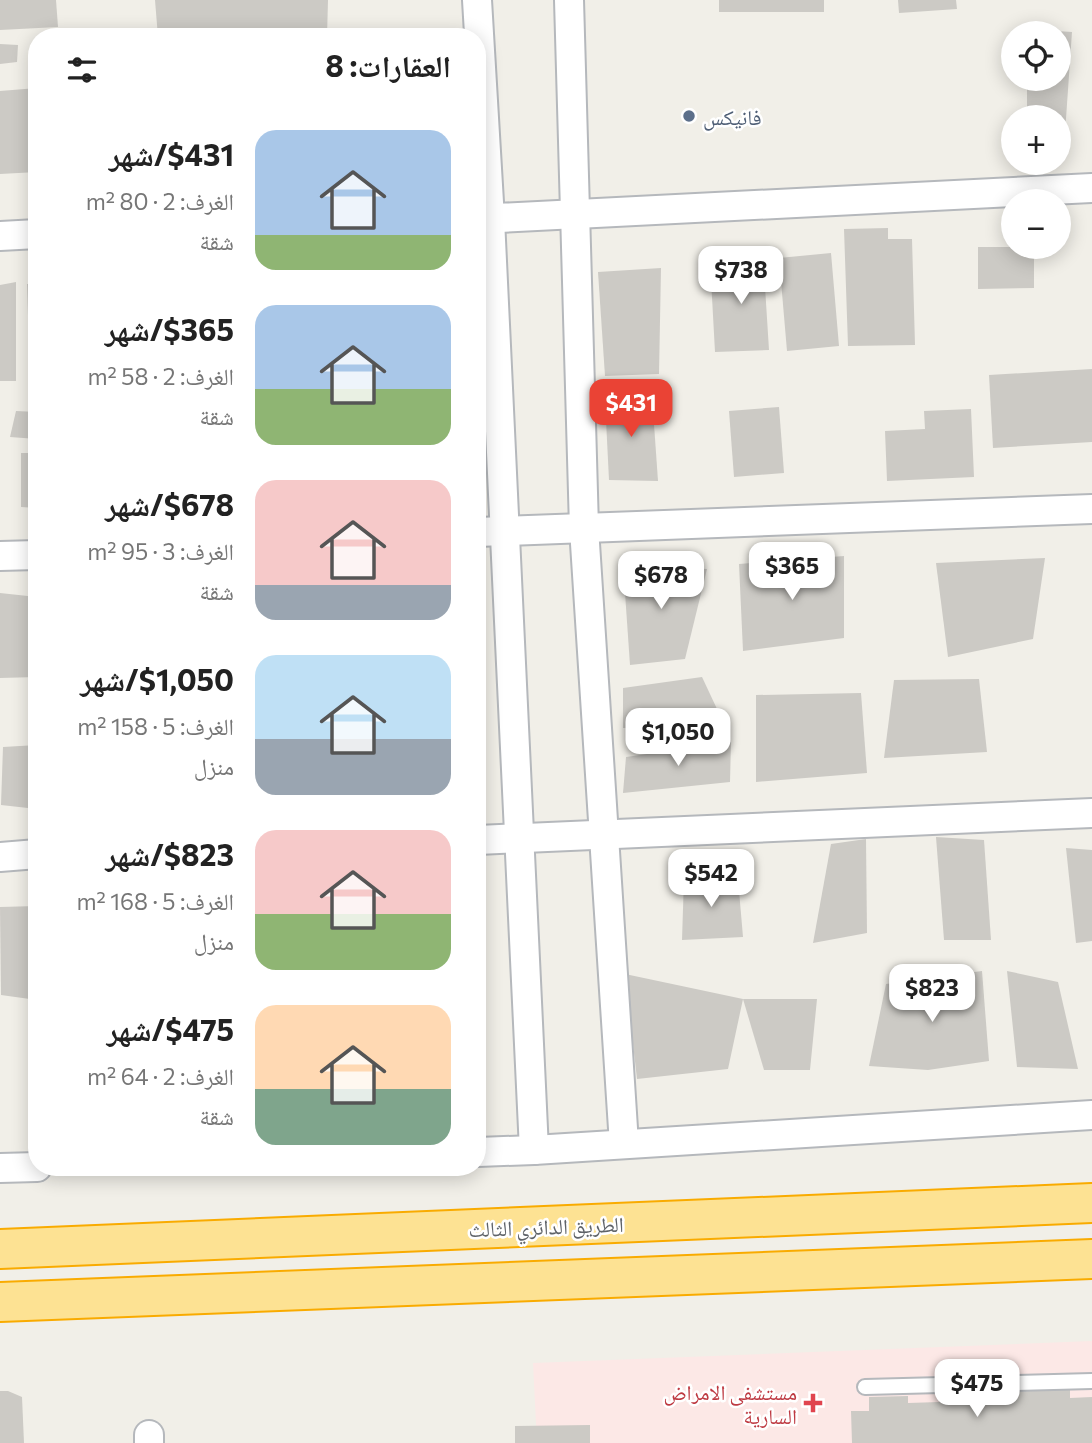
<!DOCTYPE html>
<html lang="ar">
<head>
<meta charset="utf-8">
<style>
	:root { --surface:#fff; --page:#f6f6f6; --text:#222; --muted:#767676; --accent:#ea4335 }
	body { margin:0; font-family:Commissioner,"Noto Naskh Arabic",sans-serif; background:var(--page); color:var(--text); direction:rtl; height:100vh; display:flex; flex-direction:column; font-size:26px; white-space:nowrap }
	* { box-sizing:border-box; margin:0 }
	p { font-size:23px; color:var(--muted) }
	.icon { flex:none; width:38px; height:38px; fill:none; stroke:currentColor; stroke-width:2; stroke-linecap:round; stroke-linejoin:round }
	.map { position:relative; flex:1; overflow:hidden; direction:ltr }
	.side { position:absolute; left:28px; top:28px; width:458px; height:1148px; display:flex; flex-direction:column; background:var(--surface); border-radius:28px; box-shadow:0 4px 18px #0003; direction:rtl }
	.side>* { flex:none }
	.fabs { position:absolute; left:1001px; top:21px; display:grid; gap:14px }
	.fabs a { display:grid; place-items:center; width:70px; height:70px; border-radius:50%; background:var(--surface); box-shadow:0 4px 18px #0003; font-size:35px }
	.price { position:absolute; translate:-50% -60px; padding:0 16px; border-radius:14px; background:#fff; color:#222; font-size:23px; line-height:46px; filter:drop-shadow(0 2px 4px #0008) }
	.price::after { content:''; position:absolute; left:50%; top:42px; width:21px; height:16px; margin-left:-10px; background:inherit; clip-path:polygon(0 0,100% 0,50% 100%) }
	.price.selected { background:var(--accent); color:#fff }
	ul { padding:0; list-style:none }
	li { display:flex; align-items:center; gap:21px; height:175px; padding:0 35px }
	li span { display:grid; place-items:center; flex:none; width:196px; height:140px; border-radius:21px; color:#555 }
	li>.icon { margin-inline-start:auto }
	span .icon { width:84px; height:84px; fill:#fffc; stroke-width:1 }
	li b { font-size:30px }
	h2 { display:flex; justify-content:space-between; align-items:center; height:84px; padding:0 35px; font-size:30px }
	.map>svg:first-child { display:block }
</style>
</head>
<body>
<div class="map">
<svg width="1092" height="1443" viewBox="0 0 1092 1443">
	<rect width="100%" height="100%" fill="#f1efe8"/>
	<polygon fill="#fce8e6" points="1092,1341 1092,1443 537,1443 533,1363"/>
	<g fill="#cccac5">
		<polygon points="0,0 56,0 58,27 0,30"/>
		<polygon points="155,0 328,0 327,37 158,37"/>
		<rect x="719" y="0" width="105" height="12"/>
		<polygon points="898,0 956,0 957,9 899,13"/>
		<polygon points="1027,29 1072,32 1065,133 1059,133 1059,117 1027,117 1027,79 1059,79 1059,33 1027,33"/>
		<polygon points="0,44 18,45 17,62 0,64"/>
		<polygon points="37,88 37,172 0,174 0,91"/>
		<polygon points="888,228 888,239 912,239 915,345 848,346 844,229"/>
		<polygon points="978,247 1034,247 1034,288 978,289"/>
		<polygon points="726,253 763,255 769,350 715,352 711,279 728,279"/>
		<polygon points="831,253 839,346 787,351 779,258"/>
		<polygon points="661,268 659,374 605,376 598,272"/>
		<polygon points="16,282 16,381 0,381 0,285"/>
		<polygon points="27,284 37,284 37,377 30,377"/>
		<polygon points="1092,369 1092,442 993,448 989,375"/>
		<polygon points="652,396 658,481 609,480 605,400"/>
		<polygon points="779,407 784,473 734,477 729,411"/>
		<polygon points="971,409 974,477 887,481 885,431 925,429 924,411"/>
		<polygon points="16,411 37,412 37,439 10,437"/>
		<polygon points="21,453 37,453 37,508 21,507"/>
		<polygon points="844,556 844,638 743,651 739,564"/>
		<polygon points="1045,558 1033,639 948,657 936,563"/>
		<polygon points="623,564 707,569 685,659 630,665"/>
		<polygon points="0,593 37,597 37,677 0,678"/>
		<polygon points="702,677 725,726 623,728 623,688"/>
		<polygon points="979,679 987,752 884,758 894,680"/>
		<polygon points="861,693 867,773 756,782 756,695"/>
		<polygon points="731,742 730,782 623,793 626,757"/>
		<polygon points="37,745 37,809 1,805 3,747"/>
		<polygon points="936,837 984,840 991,940 944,940"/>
		<polygon points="866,839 867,933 813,943 831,844"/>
		<polygon points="1066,848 1092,850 1092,941 1076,943"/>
		<polygon points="684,878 738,879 743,937 682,940"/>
		<polygon points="37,906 37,1000 1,995 0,907"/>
		<polygon points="982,971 989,1061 928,1070 869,1066 886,984"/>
		<polygon points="1007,971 1058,982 1078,1069 1017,1067"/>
		<polygon points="625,974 743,999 728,1069 637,1079"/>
		<polygon points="743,999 817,999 810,1070 764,1070"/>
		<polygon points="1070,1389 1070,1398 1092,1397 1092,1443 852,1443 851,1411 869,1411 869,1397 908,1396 908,1403 939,1402 938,1394"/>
		<polygon points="0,1391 8,1391 22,1397 24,1443 0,1443"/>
		<polygon points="590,1425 590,1443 515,1443 515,1426"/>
	</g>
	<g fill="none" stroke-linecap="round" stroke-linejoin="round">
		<g stroke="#b5b8bc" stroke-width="18">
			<polyline id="lane" points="865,1387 1092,1381"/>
		</g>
		<g stroke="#b5b8bc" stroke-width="32">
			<g id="street">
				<polyline points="477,0 490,219 534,1150"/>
				<polyline points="569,0 584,528 624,1144"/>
				<polyline points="478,219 1092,188"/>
				<polyline points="0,236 37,234"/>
				<polyline points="478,532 1092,509"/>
				<polyline points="0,556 37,555"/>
				<polyline points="478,840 1092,813"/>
				<polyline points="0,857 37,854"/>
				<polyline points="478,1152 534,1150 1092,1115"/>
				<polyline points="0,1168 37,1167"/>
				<polyline points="149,1435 149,1443"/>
			</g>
		</g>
		<g stroke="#f9ab00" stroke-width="42">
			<g id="highway">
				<polyline points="0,1249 1092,1203"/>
				<polyline points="0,1302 1092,1259"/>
			</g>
		</g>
		<use href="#lane" stroke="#fff" stroke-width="14"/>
		<use href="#street" stroke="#fff" stroke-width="28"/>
		<use href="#highway" stroke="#fde293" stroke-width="38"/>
	</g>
	<circle fill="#5c6f8a" stroke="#fff" stroke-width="2.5" cx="689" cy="116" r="7"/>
	<path fill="#e0444e" stroke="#fff" stroke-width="2.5" d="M809.5 1392.5h7v7h7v7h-7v7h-7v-7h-7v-7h7z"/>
	<g text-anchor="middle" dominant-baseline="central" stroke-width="5" stroke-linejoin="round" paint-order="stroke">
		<g font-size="21" fill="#4e5e75" stroke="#fff" text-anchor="start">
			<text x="703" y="116">فانيكس</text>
		</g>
		<g font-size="21" fill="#5f6368" stroke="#fff">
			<text transform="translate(546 1226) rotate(-2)">الطريق الدائري الثالث</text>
		</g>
		<g font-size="21" fill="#be3a42" stroke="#fff" text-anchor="end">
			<text x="797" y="1391">مستشفى الامراض<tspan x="797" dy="24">السارية</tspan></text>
		</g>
	</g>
</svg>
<div class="fabs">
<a><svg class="icon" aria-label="locate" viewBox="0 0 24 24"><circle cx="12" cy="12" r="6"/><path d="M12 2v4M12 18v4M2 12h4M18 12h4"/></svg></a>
<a>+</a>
<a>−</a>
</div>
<b class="price" style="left:741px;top:306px">$738</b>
<b class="price selected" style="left:631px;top:439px">$431</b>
<b class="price" style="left:792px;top:602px">$365</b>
<b class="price" style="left:661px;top:611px">$678</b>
<b class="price" style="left:678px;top:768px">$1,050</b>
<b class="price" style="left:711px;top:909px">$542</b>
<b class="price" style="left:932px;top:1024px">$823</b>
<b class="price" style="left:977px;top:1419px">$475</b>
<section class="side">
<h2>العقارات: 8<svg class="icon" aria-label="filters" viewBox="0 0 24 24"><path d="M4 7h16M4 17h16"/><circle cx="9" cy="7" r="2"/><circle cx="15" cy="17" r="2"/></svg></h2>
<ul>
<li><span style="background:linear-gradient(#a9c7e8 75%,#8fb573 0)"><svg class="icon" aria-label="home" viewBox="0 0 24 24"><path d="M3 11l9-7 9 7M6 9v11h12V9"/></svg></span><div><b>$431/شهر</b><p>الغرف: 2 · 80 m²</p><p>شقة</p></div></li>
<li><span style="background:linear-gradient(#a9c7e8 60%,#8fb573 0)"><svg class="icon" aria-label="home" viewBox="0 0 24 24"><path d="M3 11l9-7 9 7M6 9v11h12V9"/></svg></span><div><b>$365/شهر</b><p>الغرف: 2 · 58 m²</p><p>شقة</p></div></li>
<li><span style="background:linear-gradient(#f6c9c9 75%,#9aa5b1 0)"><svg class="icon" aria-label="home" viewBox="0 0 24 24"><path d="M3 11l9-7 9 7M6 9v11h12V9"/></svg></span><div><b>$678/شهر</b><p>الغرف: 3 · 95 m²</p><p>شقة</p></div></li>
<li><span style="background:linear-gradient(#bfe0f5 60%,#9aa5b1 0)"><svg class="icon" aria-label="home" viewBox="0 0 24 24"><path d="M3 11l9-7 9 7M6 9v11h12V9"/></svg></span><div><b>$1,050/شهر</b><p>الغرف: 5 · 158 m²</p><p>منزل</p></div></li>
<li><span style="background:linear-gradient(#f6c9c9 60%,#8fb573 0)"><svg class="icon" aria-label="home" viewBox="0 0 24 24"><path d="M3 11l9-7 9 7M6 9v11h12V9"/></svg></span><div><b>$823/شهر</b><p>الغرف: 5 · 168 m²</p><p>منزل</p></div></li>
<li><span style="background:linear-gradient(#ffd9b3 60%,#7fa58c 0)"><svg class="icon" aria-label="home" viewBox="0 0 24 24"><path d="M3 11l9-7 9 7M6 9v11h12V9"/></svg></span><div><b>$475/شهر</b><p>الغرف: 2 · 64 m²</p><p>شقة</p></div></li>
</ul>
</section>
</div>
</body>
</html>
